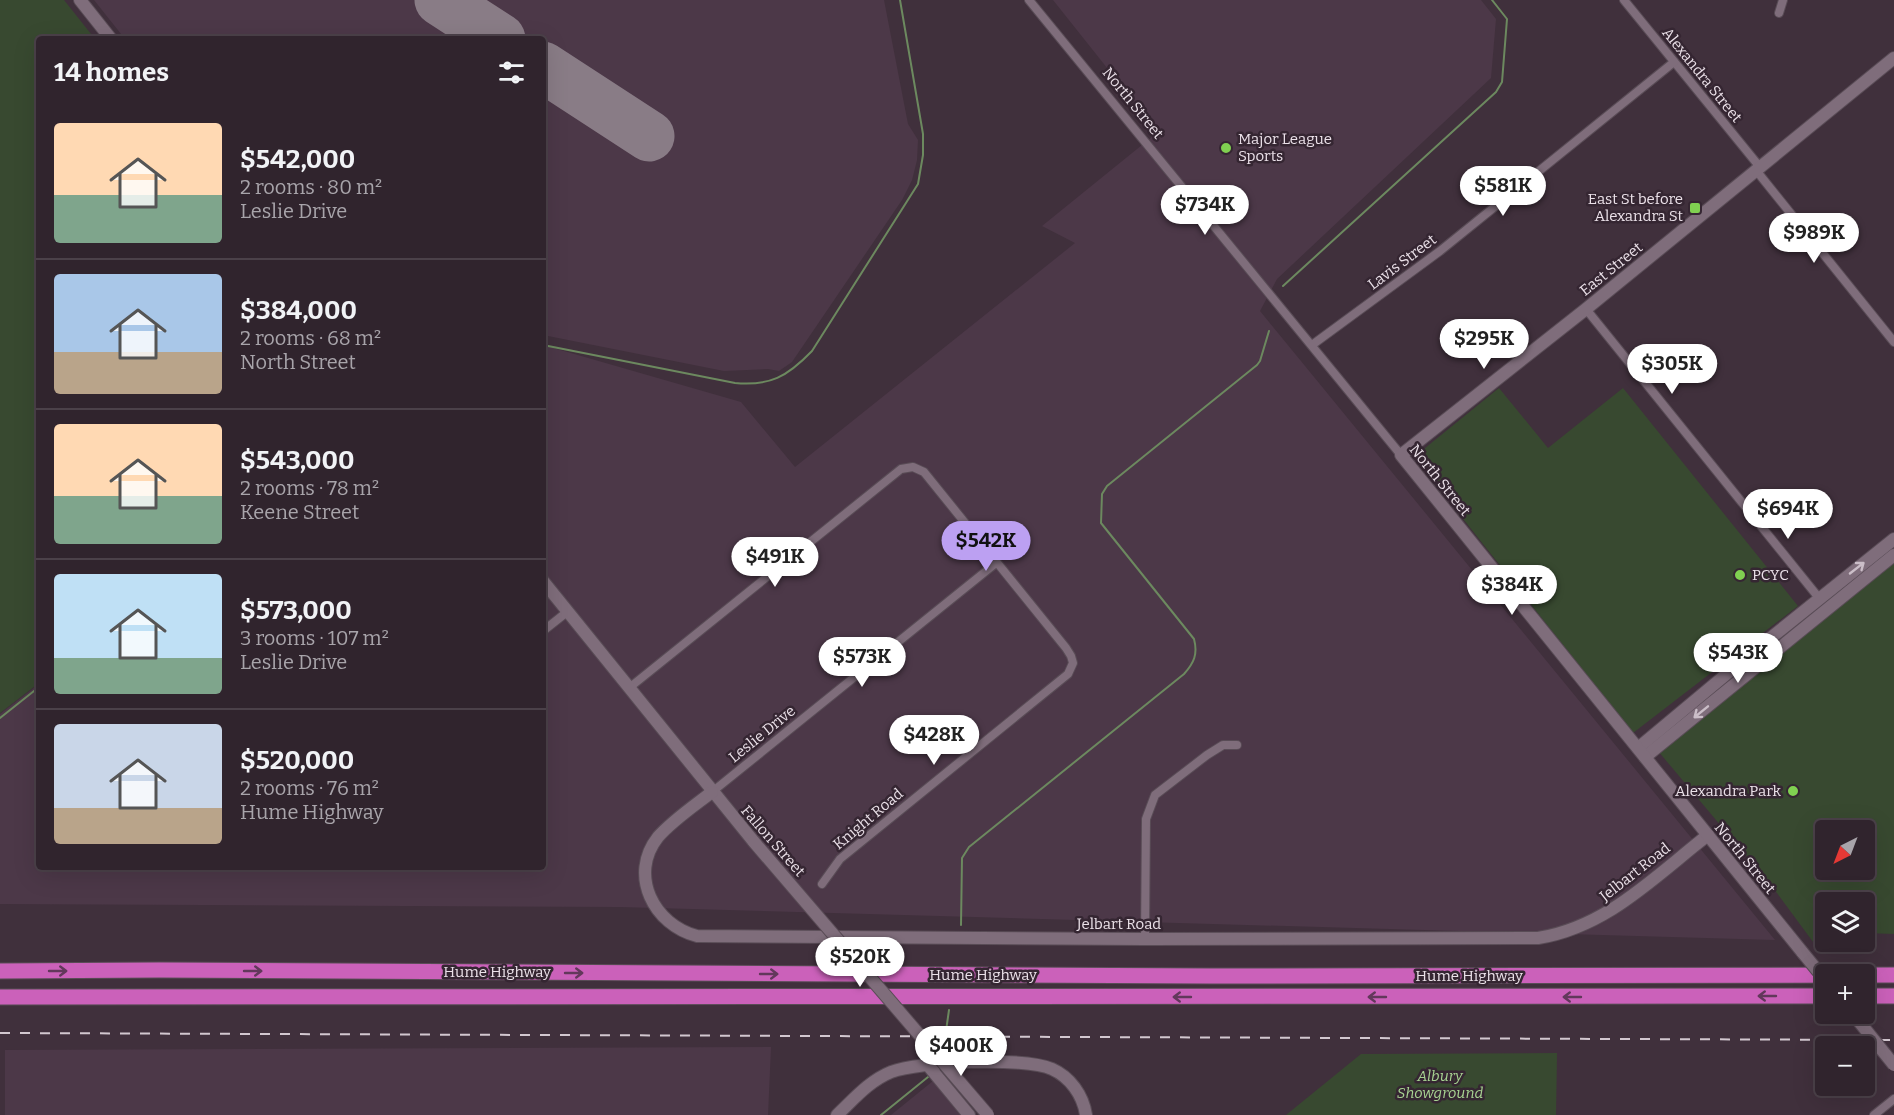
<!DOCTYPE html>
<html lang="en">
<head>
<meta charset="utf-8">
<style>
	:root { --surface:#30242d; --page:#382c35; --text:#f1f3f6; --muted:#a8a4aa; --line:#4b4149; --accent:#bca0f2 }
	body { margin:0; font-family:Bitter,serif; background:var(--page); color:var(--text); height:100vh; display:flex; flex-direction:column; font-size:22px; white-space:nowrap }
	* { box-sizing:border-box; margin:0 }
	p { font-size:20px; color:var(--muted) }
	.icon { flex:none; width:33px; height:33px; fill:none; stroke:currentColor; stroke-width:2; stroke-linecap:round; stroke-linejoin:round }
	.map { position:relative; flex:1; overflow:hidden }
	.details { position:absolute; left:36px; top:36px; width:510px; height:834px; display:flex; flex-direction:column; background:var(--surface); border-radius:6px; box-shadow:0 6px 24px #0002,0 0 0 2px var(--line) }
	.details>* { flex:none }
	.needle { width:39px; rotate:222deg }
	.fabs { position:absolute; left:1815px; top:820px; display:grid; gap:12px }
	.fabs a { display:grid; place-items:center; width:60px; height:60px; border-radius:6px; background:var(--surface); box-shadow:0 6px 24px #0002,0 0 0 2px var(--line); font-size:30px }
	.price { position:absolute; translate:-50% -51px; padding:0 14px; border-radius:21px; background:#fff; color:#222; font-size:20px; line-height:39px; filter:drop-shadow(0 2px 3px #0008) }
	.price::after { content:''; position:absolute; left:50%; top:36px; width:18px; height:14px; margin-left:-9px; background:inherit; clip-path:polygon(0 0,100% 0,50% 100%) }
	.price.on { background:var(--accent); color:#111 }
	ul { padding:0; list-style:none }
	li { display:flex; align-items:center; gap:18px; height:150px; padding:0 18px }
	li+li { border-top:2px solid var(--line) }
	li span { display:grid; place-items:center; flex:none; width:168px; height:120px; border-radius:6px; color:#555 }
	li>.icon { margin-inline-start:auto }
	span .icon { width:72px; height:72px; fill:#fffc; stroke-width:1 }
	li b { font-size:26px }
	h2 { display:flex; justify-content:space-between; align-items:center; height:72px; padding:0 18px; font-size:26px }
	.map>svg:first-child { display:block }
</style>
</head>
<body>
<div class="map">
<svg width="1894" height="1115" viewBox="0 0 1894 1115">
	<rect width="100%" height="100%" fill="#40303c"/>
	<g fill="#4c3848">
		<polygon points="94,0 884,0 908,124 918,140 917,160 912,180 902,200 792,362 779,371 768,369 724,371 543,335 543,39 125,39"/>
		<polygon points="1053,0 1481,0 1496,19 1491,78 1277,279 1260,311 1775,940 620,907 0,904 0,714 39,684 39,867 543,867 543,345 741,402 795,467 1075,243 1042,226 1158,132"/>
		<polygon points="771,1047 768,1115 5,1115 5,1050"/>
		<polygon points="933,1081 960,1115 891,1115"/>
	</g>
	<g fill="#384930" fill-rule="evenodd">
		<polygon points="0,0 64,0 95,39 39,39 39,683 0,713"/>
		<polygon points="1499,388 1548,448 1623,388 1798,606 1633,733 1414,457"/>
		<path d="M1894 561V934L1865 933 1864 903H1826V942H1830L1816 946 1774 889 1658 751ZM1826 831H1864V870H1826Z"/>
		<polygon points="1557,1053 1556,1115 1286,1115 1361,1054"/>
	</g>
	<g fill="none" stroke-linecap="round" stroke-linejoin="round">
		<g stroke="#6c895f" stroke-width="2">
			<polyline points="1283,286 1496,92 1502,82 1507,19 1492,0"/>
			<path d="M543 345 735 383C770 386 787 377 812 351L918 184 923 155V134L900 0"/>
			<polyline points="0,718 39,687"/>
			<path d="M961 925 962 858 969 847 1184 674C1194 663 1198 654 1194 639L1101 523 1102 494 1107 486 1257 365 1260 361 1269 331"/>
			<polyline points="946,1031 949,1010"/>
			<polyline points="946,1040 947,1052"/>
			<polyline points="881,1115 928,1077"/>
		</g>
		<polyline stroke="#897c86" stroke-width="21" points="448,0 457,9 500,39"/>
		<g stroke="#897c86" stroke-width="51">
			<polyline points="440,0 500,39"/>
			<polyline points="543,67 649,136"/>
		</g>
		<g stroke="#594c56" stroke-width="10">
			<g id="street">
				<polyline points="1029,0 1401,455"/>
				<polyline points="1624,0 1759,166"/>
				<polyline points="1779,13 1783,0"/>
				<polyline points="1755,169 1894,342"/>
				<polyline points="1586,309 1819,598"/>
				<polyline points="1312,345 1440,251 1674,62"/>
				<polyline points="543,631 567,612"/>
				<polyline points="629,688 901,469 913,467 924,472 1066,648 1071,656 1073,663 1068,674 840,859 822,884"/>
				<polyline points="712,792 996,563"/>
				<polyline points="1145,939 1146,819 1155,795 1207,755 1223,745 1237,745"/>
				<polyline points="1874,1115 1894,1099"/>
			</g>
		</g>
		<g stroke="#594c56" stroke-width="14">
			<g id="secondary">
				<polyline points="80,0 111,39"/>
				<polyline points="543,581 754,842"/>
				<polyline points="1638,748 1753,652 1894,539"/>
				<polyline points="1645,757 1894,555"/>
				<path d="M712 792C694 806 673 820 658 837 628 875 654 925 697 936L1145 939 1538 938C1607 927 1654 877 1708 835"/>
				<polyline points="1803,953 1401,455 1586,309 1894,58"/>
				<polyline points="926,1063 969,1115"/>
				<path d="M837 1115C854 1099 869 1081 891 1072 919 1061 1024 1057 1052 1069 1070 1077 1083 1095 1086 1115"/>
			</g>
		</g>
		<g stroke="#594c56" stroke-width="17">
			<g id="highway">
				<polyline points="0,971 159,970 1210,976 1894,975"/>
				<polyline points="1864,996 1894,996"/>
				<polyline points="0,997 1826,996"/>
			</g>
		</g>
		<use href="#street" stroke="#7f6d7b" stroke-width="8"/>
		<use href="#secondary" stroke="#7f6d7b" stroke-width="12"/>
		<use href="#highway" stroke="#cb61ba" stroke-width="15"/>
		<polyline stroke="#d2c7cf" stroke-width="2" stroke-dasharray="10 10" stroke-linecap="butt" points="0,1033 1894,1040"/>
		<g stroke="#594c56" stroke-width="14" stroke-linecap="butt">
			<g id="secondary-bridge">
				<polyline points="754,842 988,1115"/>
				<polyline points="1803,953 1826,981"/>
				<polyline points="1853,1014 1894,1065"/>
			</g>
		</g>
		<use href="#secondary-bridge" stroke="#7f6d7b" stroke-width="12"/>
	</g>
	<defs><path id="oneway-shaft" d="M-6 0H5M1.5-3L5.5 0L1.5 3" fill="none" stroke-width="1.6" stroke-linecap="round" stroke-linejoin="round" transform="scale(1.5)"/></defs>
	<g stroke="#cbbec8">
		<use href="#oneway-shaft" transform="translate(1857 568) rotate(-38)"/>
		<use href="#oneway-shaft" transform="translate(1701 712) rotate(141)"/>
	</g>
	<g stroke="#62385b">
		<use href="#oneway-shaft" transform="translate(58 971)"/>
		<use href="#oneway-shaft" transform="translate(253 971)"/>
		<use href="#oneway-shaft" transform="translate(574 973)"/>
		<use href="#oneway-shaft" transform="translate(769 974)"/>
		<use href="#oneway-shaft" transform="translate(1767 996) rotate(180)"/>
		<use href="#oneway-shaft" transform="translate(1182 997) rotate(180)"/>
		<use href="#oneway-shaft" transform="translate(1377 997) rotate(180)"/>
		<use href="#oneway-shaft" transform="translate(1572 997) rotate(180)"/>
	</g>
	<g fill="#80d051" stroke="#352632" stroke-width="2">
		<circle cx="1226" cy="148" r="6"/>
		<rect x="1689" y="202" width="12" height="12" rx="3"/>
		<circle cx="1740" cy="575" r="6"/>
		<circle cx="1793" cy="791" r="6"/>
	</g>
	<g text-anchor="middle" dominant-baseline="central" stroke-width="5" stroke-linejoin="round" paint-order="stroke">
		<g font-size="15" fill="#ebe1e9" stroke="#352632">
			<text transform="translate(1702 75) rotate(51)">Alexandra Street</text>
			<text transform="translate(1133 103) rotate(51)">North Street</text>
			<text transform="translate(1402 262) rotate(-37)">Lavis Street</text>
			<text transform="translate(1611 269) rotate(-39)">East Street</text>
			<text transform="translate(1440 480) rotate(51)">North Street</text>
			<text transform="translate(762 734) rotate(-39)">Leslie Drive</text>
			<text transform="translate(868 819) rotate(-40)">Knight Road</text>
			<text transform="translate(773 841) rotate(49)">Fallon Street</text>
			<text transform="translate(1745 858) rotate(51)">North Street</text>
			<text transform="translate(1635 872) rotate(-38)">Jelbart Road</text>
			<text x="1119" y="924">Jelbart Road</text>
			<text x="497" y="972">Hume Highway</text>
			<text x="983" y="975">Hume Highway</text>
			<text x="1469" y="976">Hume Highway</text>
		</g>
		<g font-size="15" fill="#ebe1e9" stroke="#352632" text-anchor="start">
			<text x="1238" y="139">Major League<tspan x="1238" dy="17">Sports</tspan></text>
			<text x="1683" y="199" text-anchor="end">East St before<tspan x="1683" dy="17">Alexandra St</tspan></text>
			<text x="1752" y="575">PCYC</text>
			<text x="1781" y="791" text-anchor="end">Alexandra Park</text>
		</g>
		<g font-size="15" font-style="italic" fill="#a7d391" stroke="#352632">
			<text x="1440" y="1076">Albury<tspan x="1440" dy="17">Showground</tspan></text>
		</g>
	</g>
</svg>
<div class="fabs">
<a><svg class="needle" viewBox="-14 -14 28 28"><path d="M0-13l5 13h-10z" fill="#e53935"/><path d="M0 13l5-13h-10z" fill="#a8a4aa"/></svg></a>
<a><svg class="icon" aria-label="layers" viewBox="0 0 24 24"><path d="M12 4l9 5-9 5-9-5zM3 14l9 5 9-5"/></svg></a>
<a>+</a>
<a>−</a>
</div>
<b class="price" style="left:1503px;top:217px">$581K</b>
<b class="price" style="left:1205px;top:236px">$734K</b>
<b class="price" style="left:1814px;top:264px">$989K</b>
<b class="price" style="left:1484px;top:370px">$295K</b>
<b class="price" style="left:1672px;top:395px">$305K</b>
<b class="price" style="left:1788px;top:540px">$694K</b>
<b class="price on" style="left:986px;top:572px">$542K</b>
<b class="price" style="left:775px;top:588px">$491K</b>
<b class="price" style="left:1512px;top:616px">$384K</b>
<b class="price" style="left:1738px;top:684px">$543K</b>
<b class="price" style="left:862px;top:688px">$573K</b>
<b class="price" style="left:934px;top:766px">$428K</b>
<b class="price" style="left:860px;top:988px">$520K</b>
<b class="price" style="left:961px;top:1077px">$400K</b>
<section class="details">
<h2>14 homes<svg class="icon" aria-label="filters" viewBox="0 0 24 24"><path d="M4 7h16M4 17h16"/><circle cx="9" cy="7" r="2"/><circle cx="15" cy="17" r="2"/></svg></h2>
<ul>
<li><span style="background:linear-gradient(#ffd9b3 60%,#7fa58c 0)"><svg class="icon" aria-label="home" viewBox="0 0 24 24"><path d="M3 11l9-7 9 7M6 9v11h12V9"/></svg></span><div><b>$542,000</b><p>2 rooms · 80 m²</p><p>Leslie Drive</p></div></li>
<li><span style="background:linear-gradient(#a9c7e8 65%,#b9a48a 0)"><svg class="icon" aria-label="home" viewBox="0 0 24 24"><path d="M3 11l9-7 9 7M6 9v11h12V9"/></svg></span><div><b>$384,000</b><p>2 rooms · 68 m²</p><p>North Street</p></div></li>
<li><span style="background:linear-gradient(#ffd9b3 60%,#7fa58c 0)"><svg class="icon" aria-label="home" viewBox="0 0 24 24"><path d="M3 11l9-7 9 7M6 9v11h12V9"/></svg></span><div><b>$543,000</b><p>2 rooms · 78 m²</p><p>Keene Street</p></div></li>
<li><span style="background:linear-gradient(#bfe0f5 70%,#7fa58c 0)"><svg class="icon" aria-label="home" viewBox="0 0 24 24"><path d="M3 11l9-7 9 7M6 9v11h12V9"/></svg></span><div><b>$573,000</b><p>3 rooms · 107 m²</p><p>Leslie Drive</p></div></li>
<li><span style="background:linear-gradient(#c9d6e8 70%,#b9a48a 0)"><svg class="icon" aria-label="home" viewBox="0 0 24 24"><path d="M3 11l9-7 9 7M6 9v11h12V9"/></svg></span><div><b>$520,000</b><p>2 rooms · 76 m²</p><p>Hume Highway</p></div></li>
</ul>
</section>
</div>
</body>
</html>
